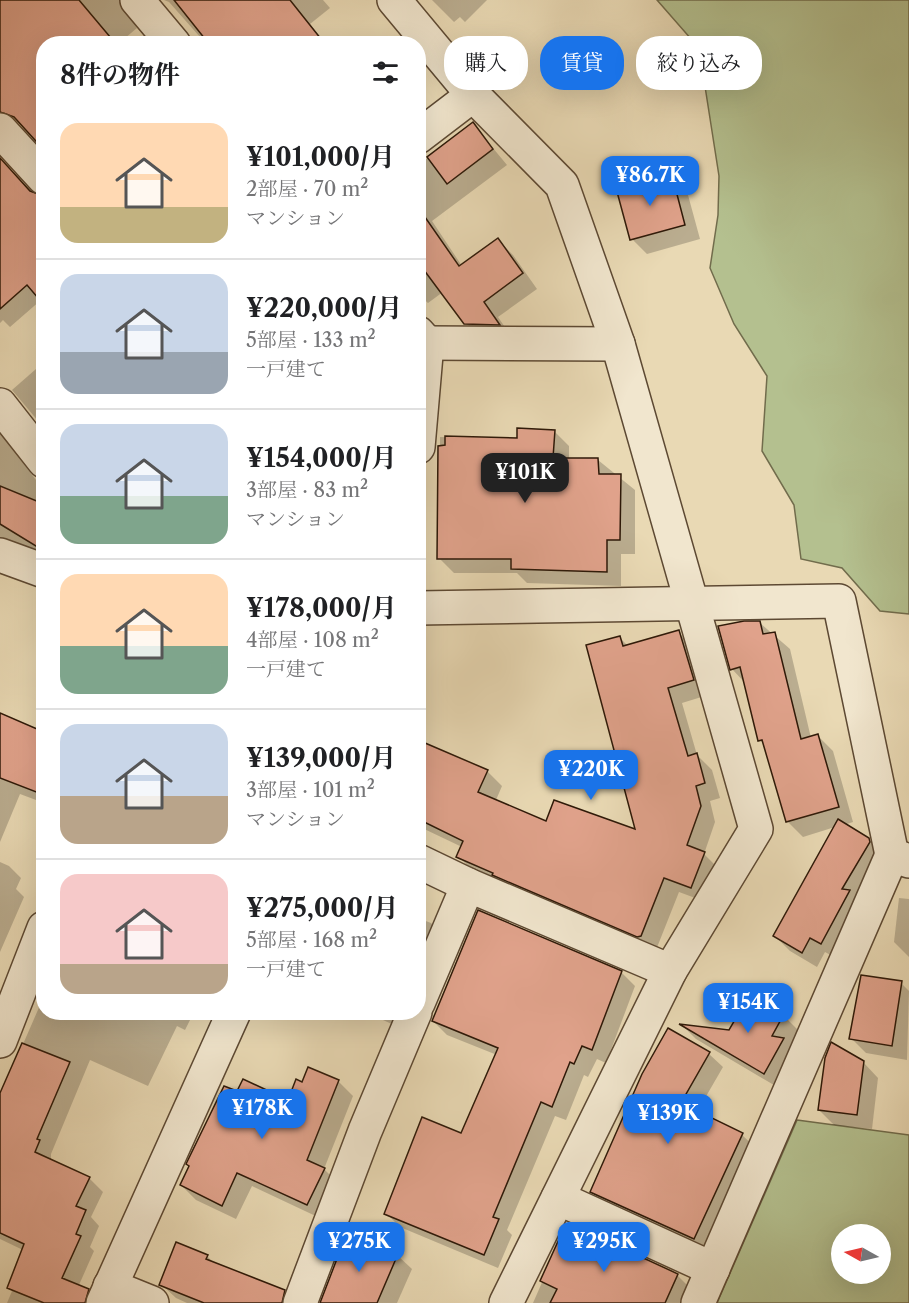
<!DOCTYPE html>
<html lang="ja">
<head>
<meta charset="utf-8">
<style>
	:root { --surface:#fff; --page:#f6f6f6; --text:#202124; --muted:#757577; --line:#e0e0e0; --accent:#1a73e8 }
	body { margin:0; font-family:"Libre Caslon Text","Noto Serif JP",serif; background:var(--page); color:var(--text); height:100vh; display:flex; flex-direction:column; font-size:22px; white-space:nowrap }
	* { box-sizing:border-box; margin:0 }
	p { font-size:20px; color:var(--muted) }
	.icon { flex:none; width:33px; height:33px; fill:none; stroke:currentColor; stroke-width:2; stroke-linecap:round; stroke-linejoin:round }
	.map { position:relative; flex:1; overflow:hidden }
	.side { position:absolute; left:36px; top:36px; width:390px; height:984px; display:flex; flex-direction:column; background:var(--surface); border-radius:24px; box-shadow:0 6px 24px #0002 }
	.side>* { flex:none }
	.hud { position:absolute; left:444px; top:36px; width:375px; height:54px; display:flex; gap:12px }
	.needle { width:39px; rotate:278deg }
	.controls { position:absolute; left:831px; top:1224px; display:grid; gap:12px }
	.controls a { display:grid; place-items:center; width:60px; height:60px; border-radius:50%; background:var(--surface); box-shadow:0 6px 24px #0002; font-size:30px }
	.price { position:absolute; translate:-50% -51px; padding:0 14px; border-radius:12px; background:var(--accent); color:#fff; font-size:20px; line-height:39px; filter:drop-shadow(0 2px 3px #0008) }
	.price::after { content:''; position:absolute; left:50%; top:36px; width:18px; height:14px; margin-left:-9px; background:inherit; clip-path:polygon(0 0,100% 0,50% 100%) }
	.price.current { background:#222; color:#fff }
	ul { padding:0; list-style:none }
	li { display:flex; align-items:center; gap:18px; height:150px; padding:0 24px }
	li+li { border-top:2px solid var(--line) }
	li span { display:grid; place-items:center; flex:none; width:168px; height:120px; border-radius:18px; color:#555 }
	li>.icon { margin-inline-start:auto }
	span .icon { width:72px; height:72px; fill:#fffc; stroke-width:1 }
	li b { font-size:26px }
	h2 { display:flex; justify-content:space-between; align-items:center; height:72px; padding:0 24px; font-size:26px }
	.tag { padding:0 21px; border-radius:24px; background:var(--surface); box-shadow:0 6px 24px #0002; font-size:21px; line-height:54px }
	.tag.current { background:var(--accent); color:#fff }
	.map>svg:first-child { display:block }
</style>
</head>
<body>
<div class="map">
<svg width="909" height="1303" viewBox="0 0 909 1303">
	<rect width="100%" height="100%" fill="#e9d9b4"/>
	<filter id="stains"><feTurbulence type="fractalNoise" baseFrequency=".00333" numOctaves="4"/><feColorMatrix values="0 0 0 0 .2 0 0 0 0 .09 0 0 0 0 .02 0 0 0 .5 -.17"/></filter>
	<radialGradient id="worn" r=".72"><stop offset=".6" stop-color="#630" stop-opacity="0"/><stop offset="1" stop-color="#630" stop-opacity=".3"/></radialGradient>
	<g fill="#b4c08f" stroke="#716c4c" stroke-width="1.5" fill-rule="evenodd">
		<polygon points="657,0 909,0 909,614 880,611 842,568 801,559 794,505 762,451 767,376 734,324 710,268 718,215 719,176 699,48"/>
		<path d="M797 1120 909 1135V1303H717ZM880 1234V1274H842V1234Z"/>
	</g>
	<g fill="#0003">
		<polygon points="0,0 139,0 132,19 137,28 118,44 44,44 0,96"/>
		<polygon points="164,0 323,0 330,8 310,24 326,44 211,44 203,34 200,37 169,2"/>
		<polygon points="432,0 487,0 465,22 460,17 454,22"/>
		<polygon points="473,124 507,165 432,221 462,266 498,240 513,255 537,289 498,317 513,339 481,339 466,323 443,292 428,303 418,294 418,165"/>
		<polygon points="0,159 38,197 41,300 10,327 3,320 0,323"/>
		<polygon points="654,179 660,184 672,180 688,195 700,239 647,254 632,239"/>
		<polygon points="44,362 44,428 12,390"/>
		<polygon points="554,431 569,446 569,459 598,460 635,490 635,554 621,554 621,586 527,583 517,573 454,573 439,558 440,437 518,439"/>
		<polygon points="0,432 36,480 44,481 44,559 0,541"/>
		<polygon points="760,623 790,649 811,738 818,736 833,751 853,822 844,825 868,839 884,855 836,958 825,952 817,967 790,951 775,936 835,827 803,837 788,822 766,747 760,740 746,684 732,669"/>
		<polygon points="678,632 693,647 708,695 682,703 697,755 712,770 720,798 710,801 715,822 704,854 719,869 706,902 679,892 656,950 473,871 458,856 462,847 420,827 418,831 418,741 487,771 502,786 496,800 547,823 637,831 620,638 628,646"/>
		<polygon points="0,714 44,731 44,803 20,794 0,842"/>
		<polygon points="0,862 9,866 21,878 16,889 24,897 0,952"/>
		<polygon points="899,898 909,899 909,957 894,942"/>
		<polygon points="418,918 431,923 442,935 418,993"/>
		<polygon points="621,972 635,986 606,1063 597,1059 588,1077 584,1075 566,1120 555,1116 507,1230 512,1235 498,1268 400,1227 386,1213 462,1135 497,1055 447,1035 433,1021"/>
		<polygon points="901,983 909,991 907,1060 866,1053 851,1038"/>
		<polygon points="44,996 44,1012 194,1012 185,1030 177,1026 148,1086 90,1060 51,1154 51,1159 89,1178 103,1192 91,1217 99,1226 90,1247 94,1251 79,1285 101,1303 7,1303 12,1291 9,1288 23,1250 0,1239 0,1097"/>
		<polygon points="750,996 783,1015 798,1030 790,1046 798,1054 779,1088 696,1039 683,1026 730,1032"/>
		<polygon points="365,1012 410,1012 403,1029"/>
		<polygon points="709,1054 723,1067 697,1112 742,1135 756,1148 708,1252 605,1205 591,1192"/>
		<polygon points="863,1062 878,1078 872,1129 834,1125 819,1110"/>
		<polygon points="338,1081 353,1096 324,1169 339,1184 322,1219 252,1186 236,1219 196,1200 181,1185 238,1093 289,1102 303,1084"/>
		<polygon points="561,1239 677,1275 690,1288 683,1303 533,1303"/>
		<polygon points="359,1246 397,1255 412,1269 397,1303 322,1303"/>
		<polygon points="207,1256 214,1263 284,1291 296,1303 187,1303 176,1298 161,1284"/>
	</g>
	<g fill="#e0a28b" stroke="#2e1908" stroke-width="1.5">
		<polygon points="0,0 79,0 116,44 44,44 44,150 14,117 0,112"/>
		<polygon points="174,0 290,0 325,44 209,44"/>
		<polygon points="473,122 493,149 447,184 427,157"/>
		<polygon points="0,158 30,191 44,196 44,305 27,285 0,309"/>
		<polygon points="655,177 657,183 673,179 685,225 630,240 616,188"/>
		<polygon points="418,207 459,266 498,238 523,273 484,302 500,325 464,324 418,262"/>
		<polygon points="517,428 555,430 553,458 598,458 599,474 621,474 620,540 607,540 607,572 511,569 511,559 437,559 438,446 445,445 445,436 517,438"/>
		<polygon points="0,486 44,504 44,551 0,524"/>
		<polygon points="744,621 760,621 763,634 775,632 801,739 818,734 839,807 786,822 762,740 758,741 740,667 730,670 718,626"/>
		<polygon points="679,630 694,680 668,688 688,756 697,753 705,783 696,786 701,806 687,845 705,852 691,888 664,878 641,936 637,937 492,875 493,873 456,857 463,841 418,819 418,740 488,770 478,792 546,821 554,800 635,829 586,645 620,636 623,646"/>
		<polygon points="0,713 44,732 44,795 0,778"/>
		<polygon points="838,819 869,838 870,842 842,889 850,890 821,944 810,938 802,953 773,936"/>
		<polygon points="478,910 622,971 592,1050 582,1046 574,1064 570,1062 552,1107 541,1102 493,1217 499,1219 484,1255 384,1214 422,1117 461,1133 498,1048 432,1021"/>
		<polygon points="861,975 902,981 892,1046 849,1039"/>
		<polygon points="750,994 784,1014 772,1036 784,1038 764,1074 679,1024 729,1030"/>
		<polygon points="668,1028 710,1052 681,1103 743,1133 694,1239 590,1192 642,1074"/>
		<polygon points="831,1042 864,1061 857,1115 818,1110 825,1058"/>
		<polygon points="22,1043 70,1062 37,1139 40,1140 35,1152 90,1177 76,1206 86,1210 76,1234 81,1236 62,1278 89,1289 85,1303 44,1303 7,1288 24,1244 0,1233 0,1093"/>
		<polygon points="308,1067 339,1080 307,1160 325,1168 307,1205 237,1173 222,1206 180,1185 189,1166 186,1164 224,1086 237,1091 243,1079 288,1100 296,1079 302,1082"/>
		<polygon points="574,1226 678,1274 665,1303 550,1303 557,1289 540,1281 560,1237 567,1240"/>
		<polygon points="345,1238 359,1244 362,1238 398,1254 377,1303 320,1303"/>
		<polygon points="176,1242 208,1255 206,1259 285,1290 282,1303 204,1303 159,1285"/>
	</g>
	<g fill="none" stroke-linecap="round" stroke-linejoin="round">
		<g stroke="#5d4933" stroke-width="36">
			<g id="street">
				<polyline points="137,0 174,44"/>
				<polyline points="394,0 473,95 562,185 618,344 756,829 670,971 506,1303"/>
				<polyline points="0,130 44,178"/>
				<polyline points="418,137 473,95"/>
				<polyline points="418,333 427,343 418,447"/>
				<polyline points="427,343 618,344"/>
				<polyline points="0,405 44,461"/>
				<polyline points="0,555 44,571"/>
				<polyline points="418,608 839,601 892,855"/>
				<polyline points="418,861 468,885 670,971"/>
				<polyline points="418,1003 468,885"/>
				<polyline points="0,1041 44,928"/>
				<polyline points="558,1198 713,1269"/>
				<polyline points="110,1286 152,1303"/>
				<polyline points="103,1303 234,1012"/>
				<polyline points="300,1303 365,1131 415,1012"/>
				<polyline points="698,1303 892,855 909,861"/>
			</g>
		</g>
		<use href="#street" stroke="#f1e6ce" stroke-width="33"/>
	</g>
	<rect width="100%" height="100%" filter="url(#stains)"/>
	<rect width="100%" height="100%" fill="url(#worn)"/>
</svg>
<div class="controls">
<a><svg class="needle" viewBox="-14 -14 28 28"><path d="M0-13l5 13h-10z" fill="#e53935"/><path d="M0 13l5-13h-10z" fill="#757577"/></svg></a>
</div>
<b class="price" style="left:650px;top:207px">¥86.7K</b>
<b class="price current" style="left:525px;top:504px">¥101K</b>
<b class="price" style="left:591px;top:801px">¥220K</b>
<b class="price" style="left:748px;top:1034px">¥154K</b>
<b class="price" style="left:262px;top:1140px">¥178K</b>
<b class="price" style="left:668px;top:1145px">¥139K</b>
<b class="price" style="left:359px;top:1273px">¥275K</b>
<b class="price" style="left:604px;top:1273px">¥295K</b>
<div class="hud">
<a class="tag">購入</a>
<a class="tag current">賃貸</a>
<a class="tag">絞り込み</a>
</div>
<section class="side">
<h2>8件の物件<svg class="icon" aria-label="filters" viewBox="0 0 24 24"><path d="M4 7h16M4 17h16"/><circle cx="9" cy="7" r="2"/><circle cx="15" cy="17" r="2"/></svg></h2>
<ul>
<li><span style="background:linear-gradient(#ffd9b3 70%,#c2b280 0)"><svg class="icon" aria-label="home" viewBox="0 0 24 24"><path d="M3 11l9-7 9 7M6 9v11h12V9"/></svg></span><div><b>¥101,000/月</b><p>2部屋 · 70 m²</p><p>マンション</p></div></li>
<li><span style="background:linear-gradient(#c9d6e8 65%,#9aa5b1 0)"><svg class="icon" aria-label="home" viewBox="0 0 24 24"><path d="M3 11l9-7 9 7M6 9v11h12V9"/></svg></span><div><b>¥220,000/月</b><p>5部屋 · 133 m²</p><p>一戸建て</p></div></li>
<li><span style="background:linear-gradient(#c9d6e8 60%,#7fa58c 0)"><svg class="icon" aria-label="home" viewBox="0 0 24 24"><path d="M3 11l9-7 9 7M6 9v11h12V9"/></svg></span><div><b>¥154,000/月</b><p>3部屋 · 83 m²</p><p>マンション</p></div></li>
<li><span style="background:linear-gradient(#ffd9b3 60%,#7fa58c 0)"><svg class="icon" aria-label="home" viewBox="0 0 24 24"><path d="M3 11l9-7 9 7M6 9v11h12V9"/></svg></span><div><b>¥178,000/月</b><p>4部屋 · 108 m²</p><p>一戸建て</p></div></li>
<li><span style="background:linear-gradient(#c9d6e8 60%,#b9a48a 0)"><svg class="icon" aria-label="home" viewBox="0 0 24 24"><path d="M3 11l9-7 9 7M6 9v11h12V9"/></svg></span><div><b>¥139,000/月</b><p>3部屋 · 101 m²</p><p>マンション</p></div></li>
<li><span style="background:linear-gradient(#f6c9c9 75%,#b9a48a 0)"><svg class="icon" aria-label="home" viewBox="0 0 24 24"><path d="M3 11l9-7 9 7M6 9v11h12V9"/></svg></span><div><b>¥275,000/月</b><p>5部屋 · 168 m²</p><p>一戸建て</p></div></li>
</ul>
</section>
</div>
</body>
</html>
